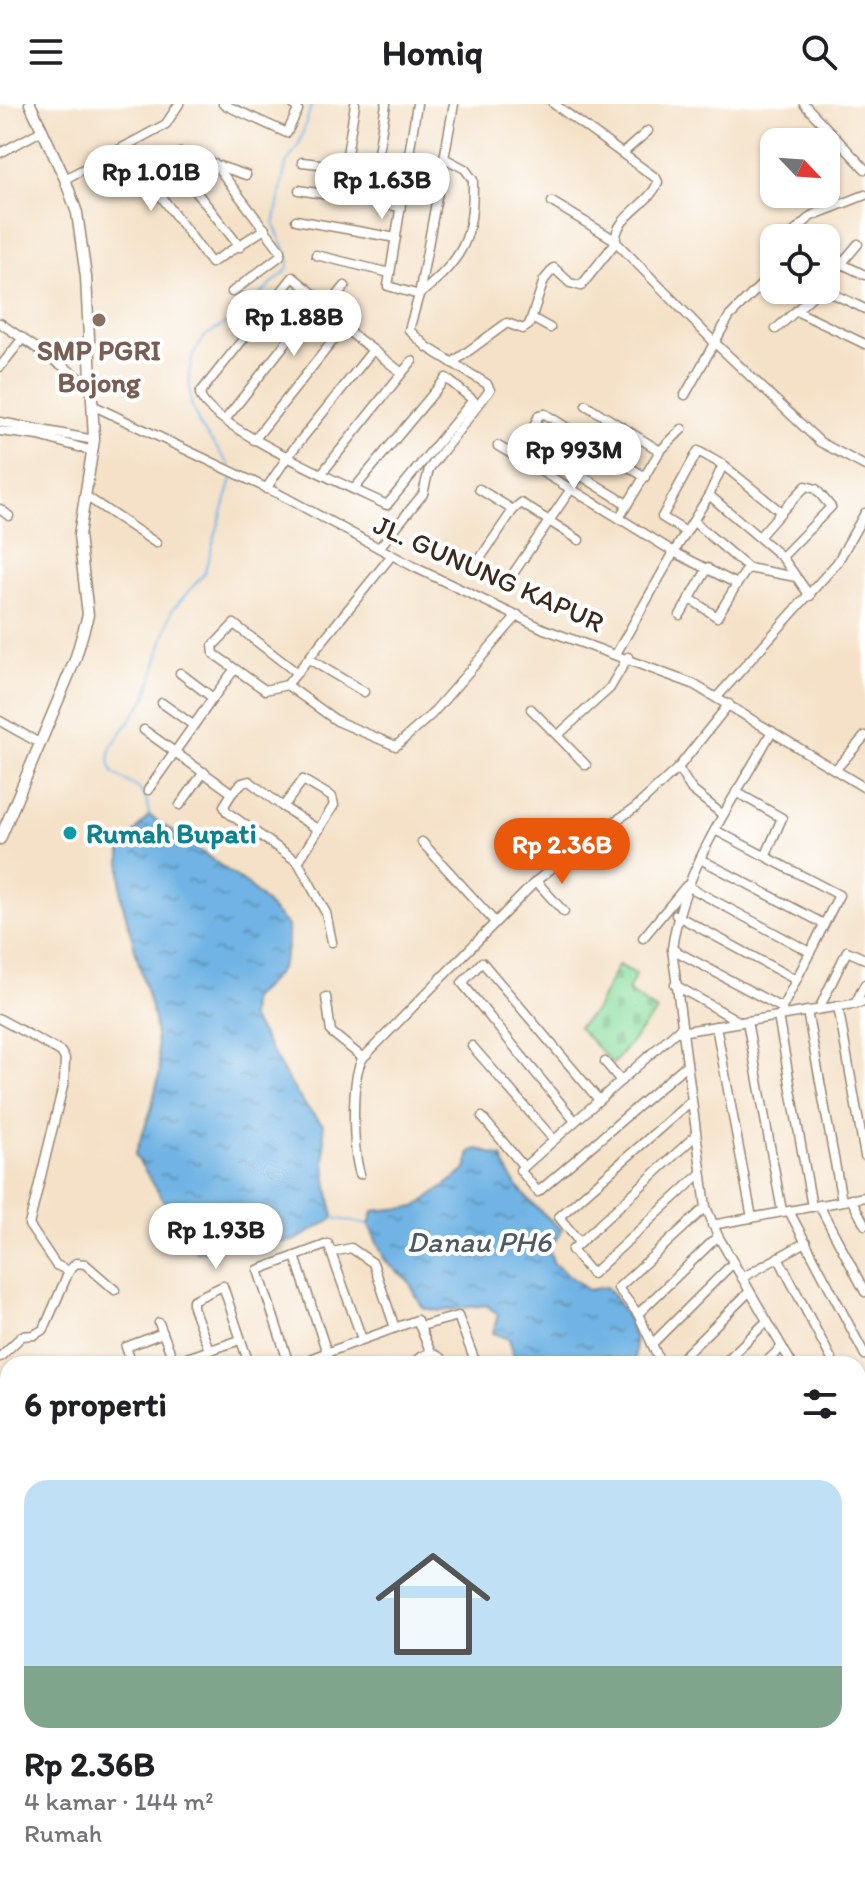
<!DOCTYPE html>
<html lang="id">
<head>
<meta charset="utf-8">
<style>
	:root { --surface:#fff; --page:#f6f6f6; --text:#202124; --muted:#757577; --accent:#ea580c }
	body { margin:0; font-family:Itim,sans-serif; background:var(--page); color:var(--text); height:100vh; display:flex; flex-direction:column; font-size:30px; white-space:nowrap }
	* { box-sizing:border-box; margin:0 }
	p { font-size:26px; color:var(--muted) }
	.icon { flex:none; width:44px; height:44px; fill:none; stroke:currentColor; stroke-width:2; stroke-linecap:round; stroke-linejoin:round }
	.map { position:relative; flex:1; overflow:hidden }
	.side { position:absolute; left:0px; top:1252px; width:866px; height:538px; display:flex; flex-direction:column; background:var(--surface); border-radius:24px 24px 0 0; box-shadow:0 2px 6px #0004 }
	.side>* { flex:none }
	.needle { width:52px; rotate:115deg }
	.tools { position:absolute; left:760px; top:24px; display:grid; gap:16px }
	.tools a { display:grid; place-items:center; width:80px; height:80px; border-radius:16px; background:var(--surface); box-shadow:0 2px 6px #0004; font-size:40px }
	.price { position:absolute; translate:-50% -68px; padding:0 18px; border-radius:28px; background:#fff; color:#222; font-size:26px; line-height:52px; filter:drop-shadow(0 2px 4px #0008) }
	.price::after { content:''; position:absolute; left:50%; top:48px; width:24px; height:18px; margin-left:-12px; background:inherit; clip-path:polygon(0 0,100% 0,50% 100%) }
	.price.selected { background:var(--accent); color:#fff }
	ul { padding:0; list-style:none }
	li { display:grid; align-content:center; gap:16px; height:424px; padding:0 24px }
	li span { display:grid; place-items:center; height:248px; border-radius:24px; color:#555 }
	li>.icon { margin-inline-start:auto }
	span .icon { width:144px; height:144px; fill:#fffc; stroke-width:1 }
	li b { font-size:34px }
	h2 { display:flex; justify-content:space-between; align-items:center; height:96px; padding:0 24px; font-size:34px }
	header { display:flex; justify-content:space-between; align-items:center; height:104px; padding:0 24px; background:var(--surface); font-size:36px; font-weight:700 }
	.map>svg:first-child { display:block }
</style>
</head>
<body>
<header><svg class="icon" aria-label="menu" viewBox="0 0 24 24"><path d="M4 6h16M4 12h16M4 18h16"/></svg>Homiq<svg class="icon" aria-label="search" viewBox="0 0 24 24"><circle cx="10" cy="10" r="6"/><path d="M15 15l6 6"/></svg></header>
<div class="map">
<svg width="865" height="1789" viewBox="0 0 865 1789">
	<defs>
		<pattern id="cemetery-stones" width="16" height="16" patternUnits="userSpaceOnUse" patternTransform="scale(2)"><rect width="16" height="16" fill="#8ade9f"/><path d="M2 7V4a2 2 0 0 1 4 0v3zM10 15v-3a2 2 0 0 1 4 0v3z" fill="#78bf88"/></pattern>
		<pattern id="water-ripples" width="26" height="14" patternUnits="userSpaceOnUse" patternTransform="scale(2)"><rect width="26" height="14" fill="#6fb3e4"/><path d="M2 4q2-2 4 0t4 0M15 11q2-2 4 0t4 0" fill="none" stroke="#5c92b8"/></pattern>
	</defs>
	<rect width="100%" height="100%" fill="#fff"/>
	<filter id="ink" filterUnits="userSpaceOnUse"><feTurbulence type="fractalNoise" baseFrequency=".0125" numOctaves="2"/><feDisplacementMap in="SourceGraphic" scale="16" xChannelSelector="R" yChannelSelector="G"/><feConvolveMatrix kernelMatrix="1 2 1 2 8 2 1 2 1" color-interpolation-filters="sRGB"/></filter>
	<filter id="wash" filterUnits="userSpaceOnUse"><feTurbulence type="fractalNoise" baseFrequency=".006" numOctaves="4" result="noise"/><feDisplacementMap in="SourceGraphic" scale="32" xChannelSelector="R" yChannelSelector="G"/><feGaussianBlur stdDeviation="1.8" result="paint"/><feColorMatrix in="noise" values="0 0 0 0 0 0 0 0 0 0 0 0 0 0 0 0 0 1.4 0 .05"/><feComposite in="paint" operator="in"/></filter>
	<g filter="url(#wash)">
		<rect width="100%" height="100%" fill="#f4e1c7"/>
		<polygon fill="url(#cemetery-stones)" stroke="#62845e" stroke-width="2" points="618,861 636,870 628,887 657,907 613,960 578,923 595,907"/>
		<g fill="url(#water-ripples)" stroke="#556e81" stroke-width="2">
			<path d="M149 711 248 781 288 822C289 861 280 869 251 895L250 914C277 949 289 990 323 1020L326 1074 334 1114 294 1137 214 1143 197 1149 135 1051 151 1006 160 967 154 915 121 793V745Z"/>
			<path d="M478 1045 502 1053C511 1084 538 1105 562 1126L549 1146 554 1160 588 1186 606 1183C625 1205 640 1230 634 1260H516L509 1235 493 1229 498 1210 486 1201 440 1207 423 1204 408 1176 386 1158 369 1121 373 1107 416 1103 466 1066 470 1048Z"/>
		</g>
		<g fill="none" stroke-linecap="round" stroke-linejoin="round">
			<g stroke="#6fb3e4" stroke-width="2">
				<polyline points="230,362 200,322 191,300 189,269 193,251 205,232 236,213 286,167 290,157 274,121 286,60 299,40 312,0"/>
				<polyline points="149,711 147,697 138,684 113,669 109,658 111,643 146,594 172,506 204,470 233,372"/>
				<polyline points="334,1114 369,1121"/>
				<polyline points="340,1789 340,1782"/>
			</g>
		</g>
	</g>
	<g filter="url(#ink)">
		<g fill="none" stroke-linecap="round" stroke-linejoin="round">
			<g stroke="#988672" stroke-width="11">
				<g id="minor">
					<polyline points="223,0 287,29 298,6 293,0"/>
					<polyline points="355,0 345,63 440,77"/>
					<path d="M417 0 388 182 419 191C465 152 473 136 473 76L465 65 444 54"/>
					<path d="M554 0 656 74 658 78C650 101 613 113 616 138L714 238 820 338 865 362"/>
					<polyline points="804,0 865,65"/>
					<polyline points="125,44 211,159 265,125"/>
					<polyline points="624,48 648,27"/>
					<polyline points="0,49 43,26"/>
					<polyline points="170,55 240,143"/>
					<polyline points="302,58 345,63"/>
					<polyline points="215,60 281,147 280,152 232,188"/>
					<polyline points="375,67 386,0"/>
					<polyline points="142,71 180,49 246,71"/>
					<polyline points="65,75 166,20 179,0"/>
					<polyline points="299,86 400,103"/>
					<polyline points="552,98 615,136"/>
					<polyline points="296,116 396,134"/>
					<polyline points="788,134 811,112 865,91"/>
					<polyline points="316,151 390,169"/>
					<polyline points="842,160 865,171"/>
					<polyline points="826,178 858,140"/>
					<polyline points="825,186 865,205"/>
					<polyline points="796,207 865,240"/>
					<polyline points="532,214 550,224"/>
					<polyline points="0,219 90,281"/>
					<polyline points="776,225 819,186"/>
					<polyline points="452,259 507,219 523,225 529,221 544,176 554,164 570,179 581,182 616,138"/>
					<polyline points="0,263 23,234"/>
					<polyline points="402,269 412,257"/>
					<polyline points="685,291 729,213 774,168"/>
					<polyline points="92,301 281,391 414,463 544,525 693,580 865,684"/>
					<polyline points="586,301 660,347"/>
					<polyline points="225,316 315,202 329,202 345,182"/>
					<polyline points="0,318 94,336"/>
					<polyline points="612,318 571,385 619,414 660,347 682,325"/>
					<polyline points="0,327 39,332 93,347"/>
					<polyline points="254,336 343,224"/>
					<polyline points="527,338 539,311 545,310 645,373"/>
					<polyline points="498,342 571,385 506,480"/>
					<polyline points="518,355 527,338 627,400"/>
					<polyline points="723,361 709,391 674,448 737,480 748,464"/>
					<polyline points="266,385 288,352 373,246 402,269 322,369"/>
					<path d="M354 385 446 274 473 296 387 401C356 386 202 319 200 289L293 173 320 195 323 208 373 246"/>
					<polyline points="479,385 513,406 521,399 579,436"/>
					<polyline points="709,391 782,453"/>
					<polyline points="87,393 156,439"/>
					<polyline points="0,405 9,412"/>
					<polyline points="694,418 748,464 796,473"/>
					<polyline points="686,428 662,413 698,347 723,361 781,408 806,382 816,385 831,403 782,453 810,492"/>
					<polyline points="760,432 781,408"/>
					<polyline points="379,444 423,390 429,365 490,286 487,280 427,243 409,226 419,191 454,0"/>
					<polyline points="481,453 513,406"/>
					<polyline points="689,494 717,513 737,480"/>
					<polyline points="680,511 708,464"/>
					<polyline points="616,550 674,448 619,414"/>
					<polyline points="309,555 364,588"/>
					<polyline points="297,569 234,520 213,542 214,550 265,586 287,581 392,451"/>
					<polyline points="287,581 337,617 396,642 431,611 518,511"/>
					<polyline points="717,593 837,459 865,409"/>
					<polyline points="213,594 234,566"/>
					<polyline points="162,599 193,621"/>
					<polyline points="531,605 586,661"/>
					<polyline points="0,617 41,640"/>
					<polyline points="144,626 232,689 242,679 249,677 283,703 303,676 332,693 334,701 298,758"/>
					<path d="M772 627C734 696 682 765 672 845L706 1103 718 1132 792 1260"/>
					<polyline points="558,631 610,584 628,553"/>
					<polyline points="678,664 692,686 723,711"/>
					<polyline points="835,666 865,632"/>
					<polyline points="148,686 213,594 180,569"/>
					<polyline points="736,688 782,714 766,751"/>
					<polyline points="232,689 224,702 227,708 298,758 326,809 332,838"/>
					<polyline points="180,701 204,668"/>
					<polyline points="283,703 319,726"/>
					<polyline points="715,726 839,791 782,904 783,911"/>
					<polyline points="422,738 494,817"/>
					<polyline points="702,756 824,820"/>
					<polyline points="536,777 564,808"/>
					<polyline points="689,783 810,848"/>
					<polyline points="676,811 796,876"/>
					<polyline points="643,834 686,782"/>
					<polyline points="672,845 782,904"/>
					<polyline points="675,881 740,918"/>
					<polyline points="326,893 331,928 363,954"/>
					<polyline points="855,900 865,880"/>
					<polyline points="838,902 865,1052"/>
					<polyline points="819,905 847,847 865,855"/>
					<polyline points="807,907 842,1097"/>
					<polyline points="778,912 812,1103"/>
					<polyline points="0,915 61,948 65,955 64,978 29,1121 56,1161 69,1167 44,1225 34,1231 22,1232 0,1253"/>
					<polyline points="747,917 782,1107"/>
					<polyline points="716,922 752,1114"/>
					<polyline points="680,928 865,898"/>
					<polyline points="472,942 554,1036"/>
					<polyline points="605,958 621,977"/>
					<polyline points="482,1013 524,1063 520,1066 538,1088 685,962"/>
					<polyline points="575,1017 462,879 482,858 599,996"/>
					<polyline points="694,1033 572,1146 592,1170 700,1070"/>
					<polyline points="524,1063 680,924"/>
					<path d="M360 1070C353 1048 350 973 363 954L536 777 591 733 635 704 678 664 729 600"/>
					<polyline points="851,1095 865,1121"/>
					<polyline points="819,1101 865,1188"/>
					<polyline points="706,1103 618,1184 638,1210 718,1132"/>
					<polyline points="789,1107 865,1251"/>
					<polyline points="712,1121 865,1093"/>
					<polyline points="580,1139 559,1113 690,998"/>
					<polyline points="333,1148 351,1144 373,1159 395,1224"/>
					<polyline points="295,1152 327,1249"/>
					<polyline points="778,1153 834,1260"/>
					<polyline points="69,1167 76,1159 85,1160 115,1186"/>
					<polyline points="742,1174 806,1138"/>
					<polyline points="638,1210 652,1240"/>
					<polyline points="159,1219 174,1258"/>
					<polyline points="421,1222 458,1212 476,1260"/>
					<polyline points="209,1246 193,1203 193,1196 223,1182 249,1260"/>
					<polyline points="312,1254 417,1216 431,1249"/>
					<polyline points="70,1260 71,1260"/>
					<polyline points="132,1260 126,1243 163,1229"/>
					<polyline points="169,1260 240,1236"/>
					<polyline points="289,1260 258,1166 328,1140 362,1235"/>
					<path d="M413 1260C423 1247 436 1246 446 1260"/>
					<polyline points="661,1260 652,1240 733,1159"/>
					<polyline points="676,1260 749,1188"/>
					<polyline points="723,1260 767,1217"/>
					<polyline points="764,1260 782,1243"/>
					<polyline points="858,1305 863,1315"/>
					<polyline points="0,1341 4,1340 8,1350"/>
					<polyline points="0,1402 8,1399"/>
					<polyline points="0,1443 8,1440"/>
					<polyline points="858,1447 865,1442"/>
					<polyline points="0,1479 8,1484"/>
					<polyline points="0,1617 8,1615"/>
					<polyline points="0,1781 8,1767"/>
					<polyline points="165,1782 165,1789"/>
					<polyline points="312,1782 313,1789"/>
					<polyline points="207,1789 208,1782"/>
					<polyline points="616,1789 619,1782"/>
					<polyline points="780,1789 780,1782"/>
					<polyline points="811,1789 811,1782"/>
					<polyline points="843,1789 844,1786"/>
					<polyline points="852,1789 865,1778"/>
				</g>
			</g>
			<g stroke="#988672" stroke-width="13">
				<polyline id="tertiary" points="0,735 75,556 88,511 79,431 94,336 86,173 77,109 65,75 30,0"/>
			</g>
			<use href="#minor" stroke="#fff" stroke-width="8"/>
			<use href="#tertiary" stroke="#fff" stroke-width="10"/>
		</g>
	</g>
	<circle fill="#8d6e63" stroke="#fff" stroke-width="3" cx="99" cy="216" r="8"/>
	<circle fill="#0f9aa8" stroke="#fff" stroke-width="3" cx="70" cy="729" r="8"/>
	<g text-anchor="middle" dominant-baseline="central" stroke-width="8" stroke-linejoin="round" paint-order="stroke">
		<g font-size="28" font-weight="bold" fill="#785e54" stroke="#fff">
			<text x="99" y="246">SMP PGRI<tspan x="99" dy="32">Bojong</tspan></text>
		</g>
		<g font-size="28" fill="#3b2a1e" stroke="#fff">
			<text transform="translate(489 469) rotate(24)">JL. GUNUNG KAPUR</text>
		</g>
		<g font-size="28" font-weight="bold" fill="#0d838f" stroke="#fff" text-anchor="start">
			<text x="86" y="729">Rumah Bupati</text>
		</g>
		<g font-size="30" font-style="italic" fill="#4d5a63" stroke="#fff">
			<text x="479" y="1137">Danau PH6</text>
		</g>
	</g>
</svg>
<div class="tools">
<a><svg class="needle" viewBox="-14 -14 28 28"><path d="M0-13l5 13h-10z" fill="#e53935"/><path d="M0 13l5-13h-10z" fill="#757577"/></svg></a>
<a><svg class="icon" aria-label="locate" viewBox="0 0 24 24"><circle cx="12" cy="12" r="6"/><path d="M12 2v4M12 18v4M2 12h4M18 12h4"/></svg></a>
</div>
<b class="price" style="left:151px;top:109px">Rp 1.01B</b>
<b class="price" style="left:382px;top:117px">Rp 1.63B</b>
<b class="price" style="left:294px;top:254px">Rp 1.88B</b>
<b class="price" style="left:574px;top:387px">Rp 993M</b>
<b class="price selected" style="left:562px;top:782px">Rp 2.36B</b>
<b class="price" style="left:216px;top:1167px">Rp 1.93B</b>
<section class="side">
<h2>6 properti<svg class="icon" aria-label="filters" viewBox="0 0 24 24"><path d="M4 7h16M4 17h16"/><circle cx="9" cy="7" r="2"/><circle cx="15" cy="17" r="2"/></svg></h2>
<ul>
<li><span style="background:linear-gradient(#bfe0f5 75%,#7fa58c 0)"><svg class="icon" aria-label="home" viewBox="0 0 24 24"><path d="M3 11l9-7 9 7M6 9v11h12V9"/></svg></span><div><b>Rp 2.36B</b><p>4 kamar · 144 m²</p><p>Rumah</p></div></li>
</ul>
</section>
</div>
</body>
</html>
